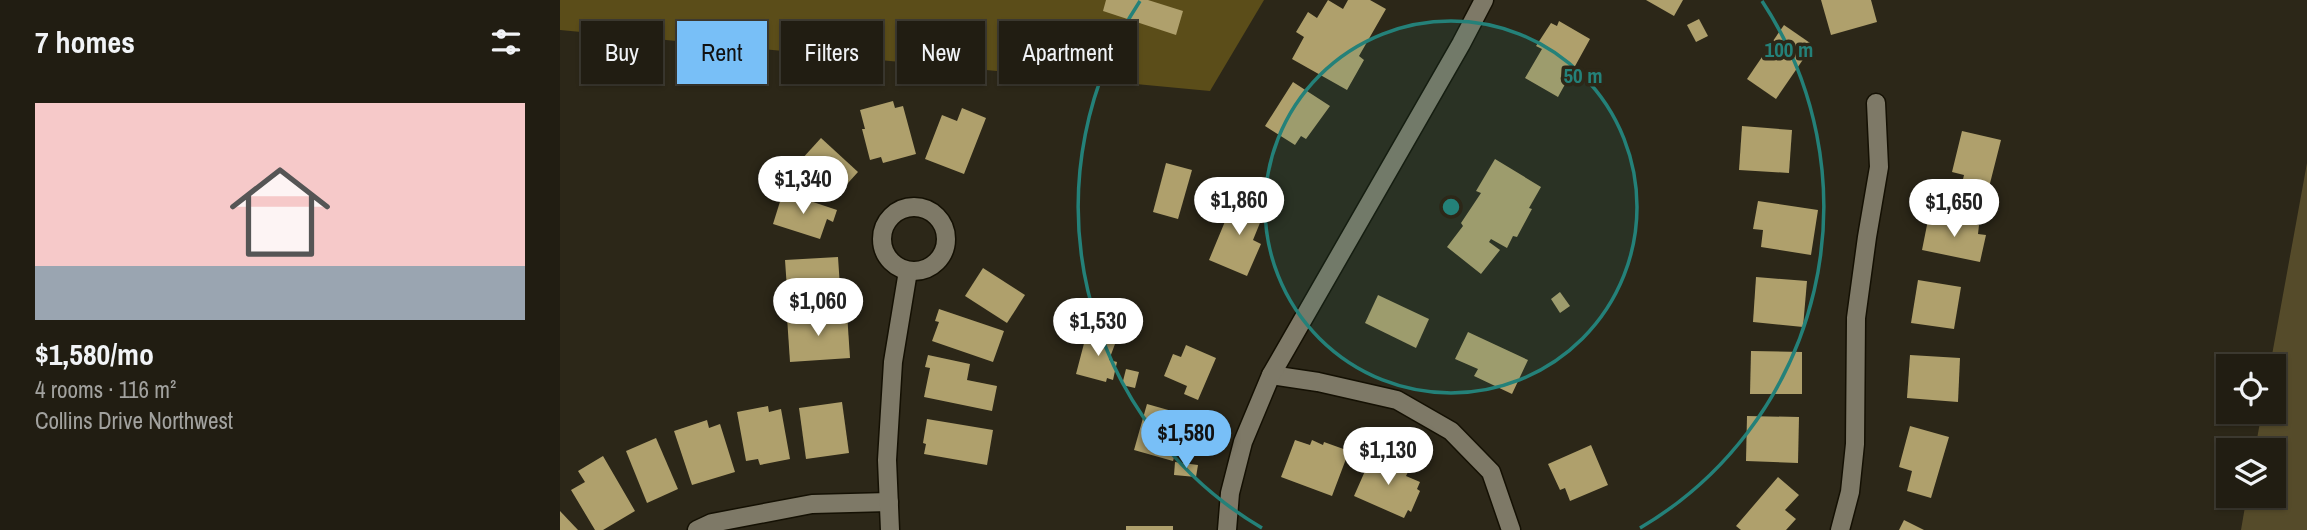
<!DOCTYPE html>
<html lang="en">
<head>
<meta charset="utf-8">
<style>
	:root { --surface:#211d12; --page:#2d2a20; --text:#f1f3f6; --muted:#a2a29f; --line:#3e3b32; --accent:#78bff7 }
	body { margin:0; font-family:"Archivo Narrow",sans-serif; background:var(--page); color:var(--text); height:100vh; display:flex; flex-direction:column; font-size:26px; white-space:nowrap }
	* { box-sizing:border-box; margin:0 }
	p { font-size:23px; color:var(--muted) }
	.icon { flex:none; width:38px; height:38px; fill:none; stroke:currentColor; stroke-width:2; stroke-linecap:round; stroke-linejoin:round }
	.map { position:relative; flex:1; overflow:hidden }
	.details { display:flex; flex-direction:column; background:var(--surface); width:560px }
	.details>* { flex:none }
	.banner { position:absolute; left:21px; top:21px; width:665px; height:63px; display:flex; gap:14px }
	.fabs { position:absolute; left:1656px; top:354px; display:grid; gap:14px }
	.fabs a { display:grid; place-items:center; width:70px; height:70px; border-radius:0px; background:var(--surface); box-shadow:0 2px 5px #0004,0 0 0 2px var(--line); font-size:35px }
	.price { position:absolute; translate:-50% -60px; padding:0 16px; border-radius:24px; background:#fff; color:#222; font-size:23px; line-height:46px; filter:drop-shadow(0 2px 4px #0008) }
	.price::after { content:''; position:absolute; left:50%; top:42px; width:21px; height:16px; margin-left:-10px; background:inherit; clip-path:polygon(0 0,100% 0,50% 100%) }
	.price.on { background:var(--accent); color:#111 }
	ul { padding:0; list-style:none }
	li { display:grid; align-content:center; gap:14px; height:371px; padding:0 35px }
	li+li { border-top:2px solid var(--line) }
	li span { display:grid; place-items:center; height:217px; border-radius:0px; color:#555 }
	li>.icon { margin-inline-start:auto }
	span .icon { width:126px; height:126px; fill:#fffc; stroke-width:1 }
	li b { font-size:30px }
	h2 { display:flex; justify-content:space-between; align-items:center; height:84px; padding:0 35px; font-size:30px }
	.pill { padding:0 24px; border-radius:0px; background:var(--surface); box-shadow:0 2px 5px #0004,0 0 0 2px var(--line); font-size:24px; line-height:63px }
	.pill.on { background:var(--accent); color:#111 }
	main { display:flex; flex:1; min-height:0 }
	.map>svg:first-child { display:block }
</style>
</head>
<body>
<main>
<section class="details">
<h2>7 homes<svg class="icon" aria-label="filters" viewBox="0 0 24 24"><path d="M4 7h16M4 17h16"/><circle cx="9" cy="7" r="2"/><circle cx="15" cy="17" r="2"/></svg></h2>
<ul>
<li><span style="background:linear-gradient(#f6c9c9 75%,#9aa5b1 0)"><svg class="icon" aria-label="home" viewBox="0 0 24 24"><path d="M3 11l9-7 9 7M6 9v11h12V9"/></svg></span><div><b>$1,580/mo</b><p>4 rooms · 116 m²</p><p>Collins Drive Northwest</p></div></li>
</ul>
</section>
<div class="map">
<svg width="1747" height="530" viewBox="0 0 1747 530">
	<rect width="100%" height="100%" fill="#2c2718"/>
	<polygon fill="#554b2a" points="1747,163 1747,530 1681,530 1687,495 1713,495 1713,450 1695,450 1702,411 1713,411 1713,366 1710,366"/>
	<polygon fill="#5b4d19" points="0,0 704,0 650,91 0,30"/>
	<g fill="#afa06c">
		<polygon points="546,0 588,0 623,11 616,35 543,11"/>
		<polygon points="768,0 783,9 788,0 810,0 826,9 799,56 804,60 787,90 732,59 744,37 736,32 748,12 757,18"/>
		<polygon points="1086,0 1123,0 1114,16"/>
		<polygon points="1261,0 1311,0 1317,22 1271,35"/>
		<polygon points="1139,19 1148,36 1136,42 1127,25"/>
		<polygon points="999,21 1030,39 998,97 965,78 982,49 976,46 991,23 997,26"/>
		<polygon points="1224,25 1253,45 1216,99 1187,79"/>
		<polygon points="733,82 770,106 746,139 741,136 735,145 705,126"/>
		<polygon points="333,101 335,108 343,106 356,154 323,163 321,157 310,160 302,129 305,129 300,110"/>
		<polygon points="402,108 426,118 404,174 365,159 382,115 397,121"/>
		<polygon points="1182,126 1232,130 1229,173 1179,170"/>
		<polygon points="1402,131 1441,140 1425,203 1399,196 1404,175 1392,172"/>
		<polygon points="261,138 298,172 278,194 241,160"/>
		<polygon points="935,159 981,187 969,208 972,209 957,237 953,236 947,248 931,239 929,242 940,250 921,274 887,247 903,226 901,223 921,193 916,191"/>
		<polygon points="606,163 632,170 618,219 593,212"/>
		<polygon points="223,192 277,210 273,222 267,219 260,239 213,224"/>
		<polygon points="676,195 706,208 693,240 701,244 687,276 649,260"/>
		<polygon points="1198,201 1258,210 1251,255 1201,247 1203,230 1193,229"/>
		<polygon points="1369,215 1419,225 1418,234 1426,235 1420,262 1362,250"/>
		<polygon points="278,257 281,302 241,305 240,289 227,289 225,260"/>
		<polygon points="423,268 465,295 447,323 405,296"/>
		<polygon points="1196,277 1247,281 1243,327 1193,322"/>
		<polygon points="1358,280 1401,287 1394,329 1351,323"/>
		<polygon points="1000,292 1010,306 1000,313 991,299"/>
		<polygon points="818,295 869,319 856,348 805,323"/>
		<polygon points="379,309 444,331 433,362 372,341 379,322 375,321"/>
		<polygon points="287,313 290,358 230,362 227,317"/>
		<polygon points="527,332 547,338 548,334 558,336 549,360 557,362 553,380 547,378 546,382 516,374"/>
		<polygon points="908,332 968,360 952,394 914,376 918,369 895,359"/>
		<polygon points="626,345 656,358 638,400 624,394 627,386 604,376 613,354 621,357"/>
		<polygon points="1191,351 1242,352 1242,394 1190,394"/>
		<polygon points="368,355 410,364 407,380 437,386 432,411 364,397 370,368 365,367"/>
		<polygon points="1350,355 1400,358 1398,402 1347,398"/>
		<polygon points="566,369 579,372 575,388 562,385"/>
		<polygon points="282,402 289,453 246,459 239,408"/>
		<polygon points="587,404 626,415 613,461 574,450"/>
		<polygon points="208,406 209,412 221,409 230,459 200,465 198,459 186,461 177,412"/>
		<polygon points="1187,416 1239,417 1238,463 1186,461"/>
		<polygon points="367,419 433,430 427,465 364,454 366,444 363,443"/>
		<polygon points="147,420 149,428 160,424 175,472 132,485 114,431"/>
		<polygon points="1350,426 1389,437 1371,498 1347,491 1352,471 1339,467"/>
		<polygon points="96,438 118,489 87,503 66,451"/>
		<polygon points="735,440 750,445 752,440 763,445 764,442 789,451 772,496 721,477"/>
		<polygon points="1031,445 1048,485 1010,501 1005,488 1000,490 988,464"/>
		<polygon points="813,453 836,464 835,466 848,472 846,476 860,482 857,489 860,491 851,512 848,510 844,518 794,496"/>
		<polygon points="43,456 75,511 43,530 35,530 11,490 25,482 18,471"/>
		<polygon points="615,462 638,465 636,477 614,475"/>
		<polygon points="1218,477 1239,495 1225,510 1236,519 1226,530 1181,530 1176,526"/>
		<polygon points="0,511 18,530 0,530"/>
		<polygon points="1344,520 1364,530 1339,530"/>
		<rect x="566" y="526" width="47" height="4"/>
	</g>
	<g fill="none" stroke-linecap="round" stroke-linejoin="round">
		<g stroke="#141003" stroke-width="21">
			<g id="minor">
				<circle cx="354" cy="239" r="32"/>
				<polyline points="711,375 758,382 837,400 891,431 931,472 951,530"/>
				<polyline points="137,530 152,523 252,504 329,502"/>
				<polyline points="330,530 327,460 333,362 348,271"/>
				<polyline points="667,530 670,493 683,442 711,375 901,44 924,0"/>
				<polyline points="1280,530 1290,492 1295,444 1296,318 1307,237 1319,167 1316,103"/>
			</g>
		</g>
		<use href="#minor" stroke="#7e7967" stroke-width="18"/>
	</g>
	<circle cx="891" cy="207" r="186" fill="#248179" fill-opacity=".12"/>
	<g fill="none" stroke="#248179" stroke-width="3.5">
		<circle cx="891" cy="207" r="186"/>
		<path d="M702 528A373 373 0 0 1 580 1M1202 1A373 373 0 0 1 1080 528"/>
	</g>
	<circle cx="891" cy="207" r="10" fill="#248179" stroke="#2c2718" stroke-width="3.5"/>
	<g font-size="21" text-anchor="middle" font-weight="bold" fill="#248179" stroke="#2c2718" stroke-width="7" stroke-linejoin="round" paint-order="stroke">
		<text x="1229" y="57">100 m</text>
		<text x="1023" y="83">50 m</text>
	</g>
</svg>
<div class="fabs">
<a><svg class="icon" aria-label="locate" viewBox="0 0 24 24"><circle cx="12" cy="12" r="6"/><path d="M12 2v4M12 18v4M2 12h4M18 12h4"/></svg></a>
<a><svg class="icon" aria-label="layers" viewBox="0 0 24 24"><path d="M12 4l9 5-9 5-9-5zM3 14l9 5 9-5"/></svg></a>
</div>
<b class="price" style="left:243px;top:216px">$1,340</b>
<b class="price" style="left:679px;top:237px">$1,860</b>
<b class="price" style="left:1394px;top:239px">$1,650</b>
<b class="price" style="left:258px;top:338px">$1,060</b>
<b class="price" style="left:538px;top:358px">$1,530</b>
<b class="price on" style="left:626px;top:470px">$1,580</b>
<b class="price" style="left:828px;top:487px">$1,130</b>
<div class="banner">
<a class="pill">Buy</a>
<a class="pill on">Rent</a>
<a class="pill">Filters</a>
<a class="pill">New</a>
<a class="pill">Apartment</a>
</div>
</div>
</main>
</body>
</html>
